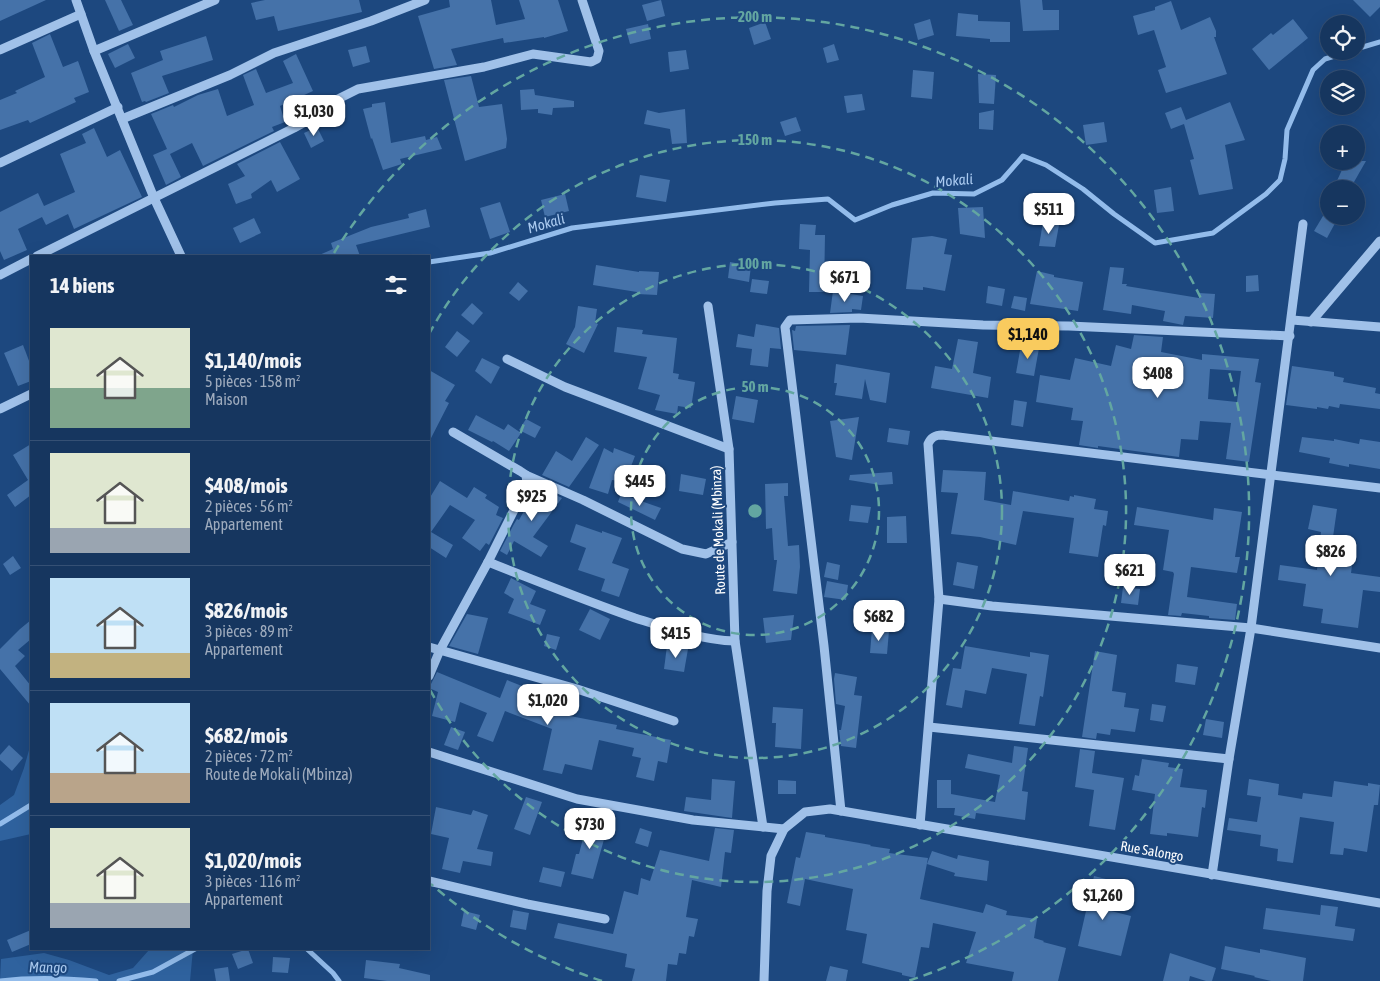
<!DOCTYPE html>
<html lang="fr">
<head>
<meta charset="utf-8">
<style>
	:root { --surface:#16365f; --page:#234168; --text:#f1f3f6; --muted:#9eabbd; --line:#355074; --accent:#f9cb5e }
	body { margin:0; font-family:"Asap Condensed",sans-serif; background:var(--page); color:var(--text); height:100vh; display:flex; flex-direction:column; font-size:19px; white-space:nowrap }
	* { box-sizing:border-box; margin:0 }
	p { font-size:16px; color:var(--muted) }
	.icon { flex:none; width:28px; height:28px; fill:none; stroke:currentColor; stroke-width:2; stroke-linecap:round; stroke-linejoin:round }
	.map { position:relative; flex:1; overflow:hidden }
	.side { position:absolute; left:30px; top:255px; width:400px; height:695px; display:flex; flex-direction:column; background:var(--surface); border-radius:0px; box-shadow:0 5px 20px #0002,0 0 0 1px var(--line) }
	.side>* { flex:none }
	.tools { position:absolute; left:1320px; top:15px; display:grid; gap:10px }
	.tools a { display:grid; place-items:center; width:45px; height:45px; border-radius:50%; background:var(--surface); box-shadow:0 5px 20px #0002,0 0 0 1px var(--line); font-size:25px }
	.price { position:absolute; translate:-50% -42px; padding:0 11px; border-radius:10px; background:#fff; color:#222; font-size:16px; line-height:32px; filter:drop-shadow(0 1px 2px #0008) }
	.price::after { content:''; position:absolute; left:50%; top:30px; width:15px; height:11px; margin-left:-8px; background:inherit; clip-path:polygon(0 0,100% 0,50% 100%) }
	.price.on { background:var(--accent); color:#111 }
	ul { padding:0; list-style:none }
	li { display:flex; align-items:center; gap:15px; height:125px; padding:0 20px }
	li+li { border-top:1px solid var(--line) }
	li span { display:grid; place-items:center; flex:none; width:140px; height:100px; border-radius:0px; color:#555 }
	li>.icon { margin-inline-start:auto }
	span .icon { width:60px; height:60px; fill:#fffc; stroke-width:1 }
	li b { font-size:21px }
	h2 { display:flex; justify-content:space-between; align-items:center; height:60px; padding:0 20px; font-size:21px }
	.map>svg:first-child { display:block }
</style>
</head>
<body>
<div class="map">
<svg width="1380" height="981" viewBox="0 0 1380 981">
	<rect width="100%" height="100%" fill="#1d487f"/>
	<g fill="#2f629e">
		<polygon points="31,743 31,834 0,841 0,805 14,795 24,768"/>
		<polygon points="155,949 193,949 190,981 0,981 1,959 44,953 69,960 109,975 133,968 149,950"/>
	</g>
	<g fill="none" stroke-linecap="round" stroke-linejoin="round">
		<g stroke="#93bceb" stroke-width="5">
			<polyline points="1356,49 1380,42"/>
			<polyline points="429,262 490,253 572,228 775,203 828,199 855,220 892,205 933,193 974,194 1002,180 1023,156 1046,165 1083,189 1114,214 1155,243 1213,233 1266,194 1280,180 1285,159 1287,130 1313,70 1325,59 1351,51"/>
			<polyline points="0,824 31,805"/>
			<polyline points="307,949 333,973 339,981"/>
			<path d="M0 981C33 977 63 978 96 981"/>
			<polyline points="119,981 153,972 195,949"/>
		</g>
	</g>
	<g fill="#4572a9" fill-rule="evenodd">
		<polygon points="0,0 46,0 0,21"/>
		<polygon points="105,0 121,0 133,25 119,31"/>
		<polygon points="265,0 359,0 362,12 278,31 274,16 256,20 251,3"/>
		<polygon points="449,0 491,0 496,25 525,19 519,0 558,0 568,31 544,38 544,37 504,43 503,38 451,49 457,65 434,69 418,16 450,7"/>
		<polygon points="661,0 665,16 647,21 642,5"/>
		<polygon points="1020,0 1042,0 1043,10 1059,10 1059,30 1023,31"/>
		<polygon points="1353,0 1380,0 1380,7 1370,17"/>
		<polygon points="1171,1 1181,30 1210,17 1216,31 1216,37 1214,37 1227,74 1166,93 1158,70 1166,67 1154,30 1138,35 1133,16 1155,10 1155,7"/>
		<polygon points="958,13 978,15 978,21 1010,22 1010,42 990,42 990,39 956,36"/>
		<polygon points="930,19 934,35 918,40 914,24"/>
		<polygon points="1293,19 1308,38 1269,70 1252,49 1271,33 1273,35"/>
		<polygon points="765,22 771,39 754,45 749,28"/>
		<polygon points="648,24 651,39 630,44 626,29"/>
		<polygon points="50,34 63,67 78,61 89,92 74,98 76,102 30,123 28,120 0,130 0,100 17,93 15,91 45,77 32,43"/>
		<polygon points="206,36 213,60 162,76 169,93 146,102 145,101 142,102 131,73 163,60 160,51"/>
		<polygon points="128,44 135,58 115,68 108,54"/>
		<polygon points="834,44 839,60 827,63 823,48"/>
		<polygon points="366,46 370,62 353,67 348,50"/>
		<polygon points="686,50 689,69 670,72 668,52"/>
		<polygon points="296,54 313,91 280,106 285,122 272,127 274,131 203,166 192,143 170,154 181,177 166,185 153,155 167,149 151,114 173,105 174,107 198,95 218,89 227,116 254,105 243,75 256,69 266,93 293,83 283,61"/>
		<polygon points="913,70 934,72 932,99 911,97"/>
		<polygon points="978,74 996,75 994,104 979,103"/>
		<polygon points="471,76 479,107 502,104 507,139 506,148 465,161 444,80"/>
		<polygon points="534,89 535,95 574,101 574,107 553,108 552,115 538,113 538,109 521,110 520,90"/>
		<polygon points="862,94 865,110 847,113 844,96"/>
		<polygon points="385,102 391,143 425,136 426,140 437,137 442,149 400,159 402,164 383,170 372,138 371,139 363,109 372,107 372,104"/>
		<polygon points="1230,102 1245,140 1225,145 1233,189 1199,195 1190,160 1194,159 1184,124 1171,129 1165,113 1181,107 1186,120"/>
		<polygon points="685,109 687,143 672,144 670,129 644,124 647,110 659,113"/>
		<polygon points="994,110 993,130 979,129 979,113"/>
		<polygon points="796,117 801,131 785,136 780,122"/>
		<polygon points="1104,122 1107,142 1086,145 1083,125"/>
		<polygon points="317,127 324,141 311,148 304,133"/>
		<polygon points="94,128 107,157 120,150 142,197 74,229 68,214 46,225 42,217 18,229 27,250 4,260 0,251 0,212 38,193 44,206 75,192 60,154 86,143 82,134"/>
		<polygon points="280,142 300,179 277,192 271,180 251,194 252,198 236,204 228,184 245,176 237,164"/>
		<polygon points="1346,161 1366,161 1350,189 1336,183"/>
		<polygon points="640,175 670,180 666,202 636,197"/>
		<polygon points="1171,187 1174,211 1157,213 1154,190"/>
		<polygon points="565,194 569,211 545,217 541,200"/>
		<polygon points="500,202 510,232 490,239 480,208"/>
		<polygon points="983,207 985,238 960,234 958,208"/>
		<polygon points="426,209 430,227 356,245 360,256 317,256 333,249 331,243 371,227 409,218 408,214"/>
		<polygon points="1323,216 1339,216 1327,238 1314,231"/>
		<polygon points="254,218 261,233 240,243 233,228"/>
		<polygon points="1043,222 1059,225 1055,247 1039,246"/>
		<polygon points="800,224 816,225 815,235 825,235 824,292 809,292 810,250 799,249"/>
		<polygon points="932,236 947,239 944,254 952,255 945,291 923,287 923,290 906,289 912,238"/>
		<polygon points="730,262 751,266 749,282 728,278"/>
		<polygon points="596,265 639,272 639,271 659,272 657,295 637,294 637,292 593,285"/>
		<polygon points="1110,267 1124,268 1122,284 1127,284 1126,286 1199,298 1199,293 1215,294 1213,318 1185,316 1183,325 1163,321 1165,311 1132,305 1131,314 1103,310"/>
		<polygon points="1037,271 1054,275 1054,277 1083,282 1078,311 1030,304"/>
		<polygon points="1258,275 1259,291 1246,292 1246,276"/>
		<polygon points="752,279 769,281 767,294 750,292"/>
		<polygon points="518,282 528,291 519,301 509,293"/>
		<polygon points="988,286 1005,289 1002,306 986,303"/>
		<polygon points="833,291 863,296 861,310 852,309 852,312 830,313"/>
		<polygon points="1014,296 1027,298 1025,311 1011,308"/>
		<polygon points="472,303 483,313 473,325 461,315"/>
		<polygon points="578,306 597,309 595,323 598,324 584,353 566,344 575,327"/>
		<polygon points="756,324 779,328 781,349 770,348 768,367 750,365 752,349 736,347 738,334 754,337"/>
		<polygon points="850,325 846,355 794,350 792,330 795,331 796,326"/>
		<polygon points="617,327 643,330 642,334 677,338 673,373 679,374 678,379 695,382 691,408 678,406 677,414 655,410 660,395 638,389 647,357 614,352"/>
		<polygon points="457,331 470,341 457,357 445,347"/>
		<path d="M1134 335 1163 337 1161 352 1202 360V354L1259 359 1255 382 1261 383 1249 462 1226 459 1231 423 1200 421 1198 440 1181 439 1179 457 1098 446V448L1079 445 1083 421 1071 420 1073 408 1036 402 1040 375 1070 380 1075 358 1111 366 1116 345 1131 349ZM1210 369 1241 371 1237 402 1208 399Z"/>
		<polygon points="958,339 978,342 973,373 991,377 988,398 931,388 935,366 952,369"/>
		<polygon points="23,345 31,366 31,381 18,386 4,353"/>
		<polygon points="1021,345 1039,348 1034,376 1016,373"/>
		<polygon points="482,358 500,367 491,384 475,371"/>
		<polygon points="836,364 890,373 886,403 870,400 865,379 862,399 835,395 837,383 834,383"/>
		<polygon points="1292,366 1334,372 1334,376 1344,378 1343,382 1376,388 1375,393 1380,394 1380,409 1340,404 1339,408 1329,406 1328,409 1317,407 1317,409 1286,405"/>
		<polygon points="429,370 455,385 445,401 449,403 429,442"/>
		<polygon points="736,396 758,400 754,423 732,419"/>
		<polygon points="1014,400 1027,402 1023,427 1011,425"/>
		<polygon points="476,415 504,430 508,424 521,433 509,451 493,441 492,442 468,430"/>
		<polygon points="859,417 852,460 836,457 830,421"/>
		<polygon points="526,419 541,427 535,438 519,430"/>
		<polygon points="889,428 910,431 908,445 887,442"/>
		<polygon points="586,437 599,445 569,487 542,475 556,451 572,461"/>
		<polygon points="1302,437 1334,441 1334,439 1359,444 1360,439 1380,442 1380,469 1349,464 1349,467 1329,463 1330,458 1299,452"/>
		<polygon points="31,444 31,495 15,507 7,495 28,480 13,455"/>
		<polygon points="604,448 613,453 614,448 635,456 625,482 612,480 608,494 589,488"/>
		<polygon points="943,470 986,472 984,500 1011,505 1013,491 1069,501 1070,496 1074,497 1074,495 1096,499 1094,509 1108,511 1106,526 1103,525 1098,557 1069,553 1074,518 1023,511 1016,545 980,537 951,534 958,493 941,492"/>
		<polygon points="892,472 893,484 880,485 849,480 850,475"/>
		<polygon points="681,474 706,479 703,495 679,491"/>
		<polygon points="440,481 467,498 474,487 487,495 485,498 499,507 496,515 503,518 489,545 486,543 480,551 462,538 475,520 450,505 431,532 453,545 446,558 429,547 429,499"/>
		<polygon points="788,483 788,496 784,496 788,546 799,545 800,567 797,594 773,591 777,560 774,560 772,528 766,529 765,484"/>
		<polygon points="536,486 562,498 533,537 548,546 541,557 514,541 507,555 500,551 514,524 517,519 519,520 534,493 533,492"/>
		<polygon points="621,494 661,508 655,520 618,502"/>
		<polygon points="851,505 871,507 868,523 849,521"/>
		<polygon points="1313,505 1337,509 1333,537 1339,538 1337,556 1353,558 1351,573 1380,577 1380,592 1363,590 1358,628 1321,623 1323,609 1303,606 1306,584 1278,580 1280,565 1317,570 1321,532 1308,529"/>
		<polygon points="1137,507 1213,520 1214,508 1242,512 1235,557 1240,557 1237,573 1191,567 1187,597 1237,604 1235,620 1209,618 1209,616 1182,613 1181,616 1168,615 1174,574 1173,572 1163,570 1169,530 1134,525"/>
		<polygon points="906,516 907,543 887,543 887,517"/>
		<polygon points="576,524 602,533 602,531 622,538 612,563 629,569 619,597 601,591 605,579 578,570 586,548 570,542"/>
		<polygon points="13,556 21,568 10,575 3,564"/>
		<polygon points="827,562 840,565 838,580 824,577"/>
		<polygon points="957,562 978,566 974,589 953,585"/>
		<polygon points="511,578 536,591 530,604 546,610 540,625 508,613 514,599 504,593"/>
		<polygon points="827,581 848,585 846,600 824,597"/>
		<polygon points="1123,587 1140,589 1138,605 1121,603"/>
		<polygon points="590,609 610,619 600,640 579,630"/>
		<polygon points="467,614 488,618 478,654 449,646"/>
		<polygon points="794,615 791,640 766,643 763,618"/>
		<polygon points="31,620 31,639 18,650 25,656 15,666 31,686 31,706 0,669 0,649 20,629"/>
		<polygon points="872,629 889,631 887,654 870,653"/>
		<polygon points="547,634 560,637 556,650 544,646"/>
		<polygon points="667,646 688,649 684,672 664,669"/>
		<polygon points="965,646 1030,657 1030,652 1049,655 1043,697 1040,696 1035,726 1019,724 1027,674 992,668 986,694 965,690 962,708 946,705 953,668 961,669"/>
		<polygon points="1095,651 1117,655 1112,691 1126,693 1124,707 1139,709 1135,732 1111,729 1110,735 1097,733 1096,739 1082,737"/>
		<polygon points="1177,664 1198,667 1195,685 1175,682"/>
		<polygon points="437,672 500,698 507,680 532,690 528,699 551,707 549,712 617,725 616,729 671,740 667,763 658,761 654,781 636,777 641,758 632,756 634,748 599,740 592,770 565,764 562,774 543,770 552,729 505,711 493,742 477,736 487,713 460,702 455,722 432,716 438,692 429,688"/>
		<polygon points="835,673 857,677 854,695 862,696 856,748 841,746 839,730 841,730 845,706 836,704 834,679"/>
		<polygon points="1152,704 1166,706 1163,722 1150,720"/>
		<polygon points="773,707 803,709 801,749 775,747 776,723 772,723"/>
		<polygon points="1206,719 1224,722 1222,738 1203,735"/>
		<polygon points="451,727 465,732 458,750 444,745"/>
		<polygon points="9,745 23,758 12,771 0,760 0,755"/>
		<polygon points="1014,746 1028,748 1022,791 1028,792 1025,820 976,813 975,819 954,815 955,808 937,808 937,780 951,780 951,794 995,802 1000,775 965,768 968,754 1012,763"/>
		<polygon points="1080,749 1095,751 1092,773 1124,778 1115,830 1089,826 1094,790 1075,787"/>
		<polygon points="1142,759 1169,763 1168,767 1183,769 1180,787 1207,790 1205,808 1202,807 1198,837 1167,833 1167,836 1150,834 1155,794 1132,790 1135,775 1139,776"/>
		<polygon points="712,779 735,781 732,818 684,811 686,797 711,800"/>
		<polygon points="1249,779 1279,784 1278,795 1302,799 1303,793 1332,797 1334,781 1368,786 1368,783 1380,785 1378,805 1374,805 1367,852 1344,848 1343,855 1330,854 1334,822 1300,817 1293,863 1277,861 1278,849 1260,846 1261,835 1227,830 1229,818 1257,822 1261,797 1247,795"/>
		<polygon points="778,780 796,781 796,794 778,794"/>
		<polygon points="526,797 542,802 530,835 514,829"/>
		<polygon points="436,807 471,815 473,810 488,815 477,849 493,852 491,866 463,861 460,873 442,869 449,838 431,834"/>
		<polygon points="588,819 608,825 593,879 571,874 576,854 579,854"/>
		<polygon points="640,828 652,832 648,847 635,843"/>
		<polygon points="715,828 734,830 731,853 725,852 721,887 692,880 686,917 698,919 694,937 689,936 686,954 679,953 677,965 668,964 666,981 632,981 635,969 625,967 627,954 554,938 558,923 613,934 624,891 638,895 641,878 650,881 660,850 709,861"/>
		<polygon points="806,832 825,835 825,837 871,845 870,846 890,849 889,853 928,858 920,899 983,913 986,904 1007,911 1006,915 1037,919 1034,938 1044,941 1043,942 1066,948 1058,981 1012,981 1014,972 966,963 976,932 933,923 929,948 921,947 915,978 902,975 902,973 862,963 867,934 846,930 853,889 805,879 800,906 787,903 796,857 800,858"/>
		<polygon points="932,851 957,859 958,855 989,861 987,881 954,876 955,873 927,864"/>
		<polygon points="543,867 565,872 561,887 539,882"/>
		<polygon points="1094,876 1114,881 1107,910 1131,916 1121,956 1078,946"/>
		<polygon points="1321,905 1338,907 1335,926 1355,929 1353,941 1263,929 1266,908 1320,915"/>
		<polygon points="513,910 529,913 526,930 510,927"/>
		<polygon points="464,911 480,915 476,930 461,926"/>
		<polygon points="31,930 31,944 12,952 7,940"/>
		<polygon points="1225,946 1260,953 1260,949 1306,958 1303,981 1271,981 1254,977 1255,976 1221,969"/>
		<polygon points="248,949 253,963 238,969 232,954"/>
		<polygon points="1170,953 1216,968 1212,981 1206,981 1190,976 1189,981 1163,981"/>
		<polygon points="273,957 290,958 288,973 272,972"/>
		<polygon points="366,960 400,964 399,968 430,975 430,981 387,981 364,978"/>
		<polygon points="830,966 848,970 846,981 826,981"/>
		<polygon points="228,967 230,981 216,981 214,969"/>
	</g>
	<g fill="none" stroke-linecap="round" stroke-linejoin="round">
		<g stroke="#a0c1e9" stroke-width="9">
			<polyline points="76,0 94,51 154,198 181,256"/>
			<polyline points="0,50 81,14"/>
			<polyline points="94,51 215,0"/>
			<polyline points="122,119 230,75 274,53 371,21 425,0"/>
			<polyline points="0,163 118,107"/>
			<polyline points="37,256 294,128 314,117 338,99 358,89 484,67 533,54 591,62 597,59 599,51 582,0"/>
			<polyline points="0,275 31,259"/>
			<polyline points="708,306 729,449 735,641 763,827"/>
			<polyline points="1292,320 1380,327"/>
			<polyline points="1311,322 1380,241"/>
			<polyline points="507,359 565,387 729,449"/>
			<polyline points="0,409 31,394"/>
			<polyline points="526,475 583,500 682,549 706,554 732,542"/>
			<path d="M488 562C537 581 586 601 635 618 667 628 702 640 735 641"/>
			<polyline points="939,599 992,606 1251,628 1380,648"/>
			<polyline points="429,647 577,689 674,721"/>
			<polyline points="429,676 440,650 488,562 527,484 526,475 520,471 453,432"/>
			<polyline points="929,727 1229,759"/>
			<polyline points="429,752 577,799 693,820 784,829"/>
			<polyline points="841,811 824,646 785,327 790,320 859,318 983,325 1069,326 1290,336"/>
			<path d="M920 825 939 599 928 444C931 437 935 435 942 435L1380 488"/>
			<polyline points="1212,875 1229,759 1251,628 1303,224"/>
			<polyline points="429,881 527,904 605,919"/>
			<polyline points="764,981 767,891 771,856 784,829 805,812 830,809 1380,903"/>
		</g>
	</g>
	<g fill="none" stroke="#63a6a1" stroke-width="2.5" stroke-dasharray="9 6">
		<circle cx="755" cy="511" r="124"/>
		<circle cx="755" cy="511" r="247"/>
		<path d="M429 334A371 371 0 1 1 429 688"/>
		<path d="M602 981A494 494 0 0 1 431 884M334 253A494 494 0 1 1 908 981"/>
	</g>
	<g text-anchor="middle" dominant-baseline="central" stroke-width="4" stroke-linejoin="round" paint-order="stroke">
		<g font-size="14" fill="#fff" stroke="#1d487f">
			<text transform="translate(718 530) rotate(-92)">Route de Mokali (Mbinza)</text>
			<text transform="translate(1152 851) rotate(10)">Rue Salongo</text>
		</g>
		<g font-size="15" font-style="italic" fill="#abcbf1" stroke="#1d487f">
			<text transform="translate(954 180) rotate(-5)">Mokali</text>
			<text transform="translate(546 223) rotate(-16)">Mokali</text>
			<text transform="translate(48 967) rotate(1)">Mango</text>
		</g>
	</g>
	<circle cx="755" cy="511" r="8" fill="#63a6a1" stroke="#1d487f" stroke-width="2.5"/>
	<g font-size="15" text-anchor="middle" font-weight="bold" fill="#63a6a1" stroke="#1d487f" stroke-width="4" stroke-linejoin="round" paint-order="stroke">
		<text x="755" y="22">200 m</text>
		<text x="755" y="145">150 m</text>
		<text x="755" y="269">100 m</text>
		<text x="755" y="392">50 m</text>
	</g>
</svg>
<div class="tools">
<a><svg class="icon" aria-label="locate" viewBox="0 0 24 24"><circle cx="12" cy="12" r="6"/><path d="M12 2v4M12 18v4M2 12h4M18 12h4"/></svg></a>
<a><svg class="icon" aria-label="layers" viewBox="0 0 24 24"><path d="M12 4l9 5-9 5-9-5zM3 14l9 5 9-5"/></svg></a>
<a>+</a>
<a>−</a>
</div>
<b class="price" style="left:314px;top:137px">$1,030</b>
<b class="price" style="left:1049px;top:235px">$511</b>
<b class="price" style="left:845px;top:303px">$671</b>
<b class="price on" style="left:1028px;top:360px">$1,140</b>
<b class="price" style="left:1158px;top:399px">$408</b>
<b class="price" style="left:640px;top:507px">$445</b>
<b class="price" style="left:532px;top:522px">$925</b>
<b class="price" style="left:1331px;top:577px">$826</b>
<b class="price" style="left:1130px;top:596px">$621</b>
<b class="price" style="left:879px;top:642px">$682</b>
<b class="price" style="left:676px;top:659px">$415</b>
<b class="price" style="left:548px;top:726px">$1,020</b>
<b class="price" style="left:590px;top:850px">$730</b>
<b class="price" style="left:1103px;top:921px">$1,260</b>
<section class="side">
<h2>14 biens<svg class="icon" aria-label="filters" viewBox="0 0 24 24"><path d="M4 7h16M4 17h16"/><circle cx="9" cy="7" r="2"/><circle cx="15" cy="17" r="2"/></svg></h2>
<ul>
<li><span style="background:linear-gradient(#dfe7d0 60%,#7fa58c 0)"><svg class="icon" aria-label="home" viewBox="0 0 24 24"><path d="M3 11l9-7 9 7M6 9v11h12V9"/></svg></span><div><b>$1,140/mois</b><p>5 pièces · 158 m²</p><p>Maison</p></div></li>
<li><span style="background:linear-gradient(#dfe7d0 75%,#9aa5b1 0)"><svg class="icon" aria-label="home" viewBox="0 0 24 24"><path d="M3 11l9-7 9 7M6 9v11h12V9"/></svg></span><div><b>$408/mois</b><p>2 pièces · 56 m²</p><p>Appartement</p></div></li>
<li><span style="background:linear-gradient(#bfe0f5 75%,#c2b280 0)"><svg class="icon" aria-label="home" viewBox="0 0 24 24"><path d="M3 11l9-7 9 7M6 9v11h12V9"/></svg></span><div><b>$826/mois</b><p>3 pièces · 89 m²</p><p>Appartement</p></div></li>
<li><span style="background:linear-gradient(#bfe0f5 70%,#b9a48a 0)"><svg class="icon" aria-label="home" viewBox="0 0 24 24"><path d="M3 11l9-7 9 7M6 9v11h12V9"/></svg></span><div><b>$682/mois</b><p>2 pièces · 72 m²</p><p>Route de Mokali (Mbinza)</p></div></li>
<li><span style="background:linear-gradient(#dfe7d0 75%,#9aa5b1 0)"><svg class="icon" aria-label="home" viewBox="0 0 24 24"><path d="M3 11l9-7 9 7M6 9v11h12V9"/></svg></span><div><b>$1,020/mois</b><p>3 pièces · 116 m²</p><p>Appartement</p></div></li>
</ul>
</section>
</div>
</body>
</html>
